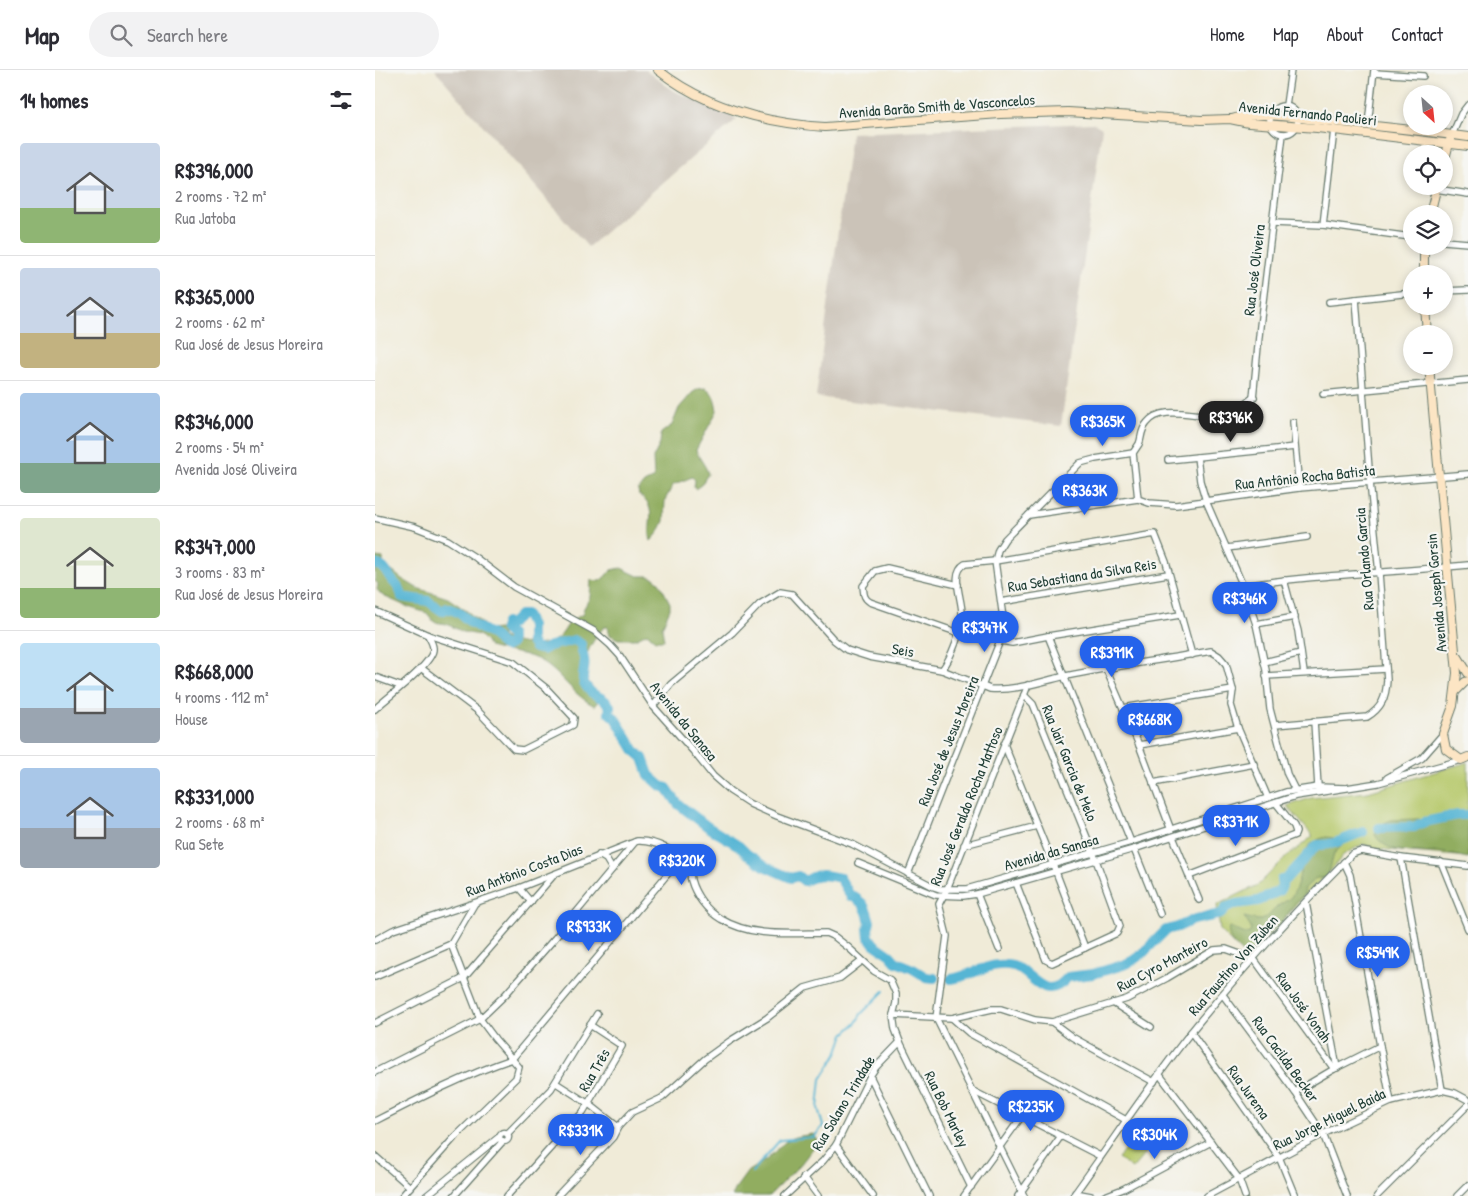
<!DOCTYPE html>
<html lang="en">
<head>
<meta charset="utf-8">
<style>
	:root { --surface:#fff; --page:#f2f2f3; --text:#2b2b33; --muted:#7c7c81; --line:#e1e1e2; --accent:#2563eb }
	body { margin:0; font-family:"Patrick Hand",sans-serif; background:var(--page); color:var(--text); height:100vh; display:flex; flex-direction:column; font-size:19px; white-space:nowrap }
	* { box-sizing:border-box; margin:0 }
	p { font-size:16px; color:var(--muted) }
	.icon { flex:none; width:28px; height:28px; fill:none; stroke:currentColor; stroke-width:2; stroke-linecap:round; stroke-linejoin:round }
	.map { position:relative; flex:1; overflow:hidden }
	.side { display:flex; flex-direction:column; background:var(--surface); width:375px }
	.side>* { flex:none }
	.needle { width:32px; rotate:153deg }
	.tools { position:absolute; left:1028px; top:15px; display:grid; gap:10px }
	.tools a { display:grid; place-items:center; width:50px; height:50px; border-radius:50%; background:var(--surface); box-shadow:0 2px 8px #0003; font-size:25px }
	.price { position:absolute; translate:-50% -42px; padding:0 11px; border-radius:18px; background:var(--accent); color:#fff; font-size:16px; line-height:32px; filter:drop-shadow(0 1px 2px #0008) }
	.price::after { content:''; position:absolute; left:50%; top:30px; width:15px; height:11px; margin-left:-8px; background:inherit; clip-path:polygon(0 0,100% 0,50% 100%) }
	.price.current { background:#222; color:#fff }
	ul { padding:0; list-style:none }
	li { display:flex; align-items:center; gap:15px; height:125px; padding:0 20px }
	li+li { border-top:1px solid var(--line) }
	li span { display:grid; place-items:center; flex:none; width:140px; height:100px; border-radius:5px; color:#555 }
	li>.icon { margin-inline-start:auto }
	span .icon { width:60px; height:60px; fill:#fffc; stroke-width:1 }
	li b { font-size:21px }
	h2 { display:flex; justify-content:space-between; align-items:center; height:60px; padding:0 20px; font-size:21px }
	header { display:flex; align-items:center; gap:30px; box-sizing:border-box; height:70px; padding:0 25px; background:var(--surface); border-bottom:1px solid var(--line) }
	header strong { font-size:24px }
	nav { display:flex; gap:28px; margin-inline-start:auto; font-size:18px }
	.search { width:350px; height:45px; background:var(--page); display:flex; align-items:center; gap:12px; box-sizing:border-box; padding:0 18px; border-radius:28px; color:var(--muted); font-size:19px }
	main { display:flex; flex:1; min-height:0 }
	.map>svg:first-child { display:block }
</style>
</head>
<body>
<header>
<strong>Map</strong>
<div class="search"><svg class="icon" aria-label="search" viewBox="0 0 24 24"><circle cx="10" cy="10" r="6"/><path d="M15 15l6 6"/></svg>Search here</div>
<nav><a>Home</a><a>Map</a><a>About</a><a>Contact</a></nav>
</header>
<main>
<section class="side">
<h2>14 homes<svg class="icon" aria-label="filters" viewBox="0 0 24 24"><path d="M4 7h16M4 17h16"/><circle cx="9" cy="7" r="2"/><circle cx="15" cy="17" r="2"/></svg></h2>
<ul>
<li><span style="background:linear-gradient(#c9d6e8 65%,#8fb573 0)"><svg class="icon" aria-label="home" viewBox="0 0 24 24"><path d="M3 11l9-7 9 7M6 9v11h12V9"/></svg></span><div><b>R$396,000</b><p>2 rooms · 72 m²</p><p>Rua Jatoba</p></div></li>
<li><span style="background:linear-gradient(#c9d6e8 65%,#c2b280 0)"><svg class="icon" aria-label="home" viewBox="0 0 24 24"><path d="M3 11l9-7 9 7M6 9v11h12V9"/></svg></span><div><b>R$365,000</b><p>2 rooms · 62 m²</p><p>Rua José de Jesus Moreira</p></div></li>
<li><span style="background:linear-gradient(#a9c7e8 70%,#7fa58c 0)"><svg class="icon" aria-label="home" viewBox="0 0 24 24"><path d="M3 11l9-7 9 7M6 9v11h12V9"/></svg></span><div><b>R$346,000</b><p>2 rooms · 54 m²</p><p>Avenida José Oliveira</p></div></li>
<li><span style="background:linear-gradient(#dfe7d0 70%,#8fb573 0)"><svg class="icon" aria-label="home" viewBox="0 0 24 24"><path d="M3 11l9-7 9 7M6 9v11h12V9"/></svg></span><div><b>R$347,000</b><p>3 rooms · 83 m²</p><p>Rua José de Jesus Moreira</p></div></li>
<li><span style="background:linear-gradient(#bfe0f5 65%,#9aa5b1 0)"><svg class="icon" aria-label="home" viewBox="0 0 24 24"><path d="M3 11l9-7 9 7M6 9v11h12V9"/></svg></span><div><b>R$668,000</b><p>4 rooms · 112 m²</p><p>House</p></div></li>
<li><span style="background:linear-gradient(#a9c7e8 60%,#9aa5b1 0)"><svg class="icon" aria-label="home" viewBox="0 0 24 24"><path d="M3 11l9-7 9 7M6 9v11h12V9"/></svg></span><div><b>R$331,000</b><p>2 rooms · 68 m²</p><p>Rua Sete</p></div></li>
</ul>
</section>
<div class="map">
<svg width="1093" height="1126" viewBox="0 0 1093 1126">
	<rect width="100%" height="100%" fill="#f6f6f2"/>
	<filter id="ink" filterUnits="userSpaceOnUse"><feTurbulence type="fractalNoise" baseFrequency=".02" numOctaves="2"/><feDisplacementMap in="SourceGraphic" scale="10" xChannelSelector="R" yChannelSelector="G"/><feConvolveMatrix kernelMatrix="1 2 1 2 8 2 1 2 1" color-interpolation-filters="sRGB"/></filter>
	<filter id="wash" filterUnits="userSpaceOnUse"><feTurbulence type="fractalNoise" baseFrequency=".0096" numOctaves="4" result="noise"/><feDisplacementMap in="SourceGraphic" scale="20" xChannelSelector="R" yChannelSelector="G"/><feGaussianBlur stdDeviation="1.12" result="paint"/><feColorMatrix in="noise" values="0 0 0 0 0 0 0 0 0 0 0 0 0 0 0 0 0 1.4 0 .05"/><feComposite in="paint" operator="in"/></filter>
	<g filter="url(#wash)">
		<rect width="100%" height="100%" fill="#f0ebd8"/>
		<g fill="#cbc3b8">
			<polygon points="60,0 271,0 297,20 362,49 213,177"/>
			<polygon points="718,53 727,58 686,356 441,327 476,63"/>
		</g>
		<g fill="#b7c96d" stroke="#6b8350">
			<polygon points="1093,692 1093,787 1003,779 988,774 968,785 956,801 929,826 906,853 875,883 858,874 845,861 842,835 883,815 908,790 938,766 912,736 936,728 993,722"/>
			<polygon points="761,1068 774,1079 757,1099 743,1088"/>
		</g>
		<g fill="#91ad60" stroke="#58754a">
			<path d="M330 318C339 321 341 333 342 341L321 380C324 389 332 397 333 404L326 415 320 419 319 418 320 410 317 407 298 415 290 430 289 451 284 462 276 471C271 452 284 439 264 425L263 420 269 413 279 408 278 388 285 374 286 363 297 355 304 338 317 323 323 319Z"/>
			<path d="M0 487 8 488V494L27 509 42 518 73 528 93 542 115 560 124 559 127 562V568C143 573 168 580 183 568 188 564 191 557 195 552 199 549 204 546 208 544V540L215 527 216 510 225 511 237 500 246 498 263 506H274L279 508 284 512 295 533V539L287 557 289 570H280L272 563 260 569H243L235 565 233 557H229C217 571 203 592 213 611 217 617 221 622 224 628L220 636C200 627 188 606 169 593 153 582 132 583 114 577L110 571 104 565 88 562 72 554 59 552 52 543 33 537 8 526 2 520 3 514 0 511Z"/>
			<path d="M1093 747V788C1085 787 1078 784 1070 783 1047 780 1014 788 1000 765L1003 756 1016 750Z"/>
			<path d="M951 767 959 768 963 772 969 773 959 784 953 806 949 808H941L930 818 929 825 921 832 907 852 871 886C862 879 851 869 854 857L870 864 875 863 876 858 869 847C892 853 888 850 903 836 907 833 912 831 916 827 933 805 916 776 951 767Z"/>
			<polygon points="438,1064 443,1072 425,1095 394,1126 357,1126 362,1116 373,1101 391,1090 411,1071 420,1067"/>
		</g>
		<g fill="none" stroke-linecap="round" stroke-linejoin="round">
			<polyline stroke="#56b5d4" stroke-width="2" points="377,1102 405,1070 439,1067 448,1056 443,1038 446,1009 462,984 469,964 481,953 486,944 509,921"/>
			<g stroke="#56b5d4" stroke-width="10">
				<path d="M0 494C10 496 11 502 17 510 22 516 26 519 27 527L53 531 67 541 72 538 83 542 98 554 119 566 125 573 130 577 136 574V566L129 558 131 553 135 555 145 545H151L156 556V572L160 578 168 580 175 576 199 570 206 574C206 580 208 583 209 589 212 604 201 607 216 622 223 628 228 626 235 636L234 643 240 648 260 681 268 688 274 705 286 716 292 718 303 734 333 757 364 776 372 784 391 797 416 808 423 806 429 811C432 810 435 809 438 807 446 803 456 806 465 808L476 827 478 826 488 834 492 842 495 852 493 859 494 867 499 874 515 885 521 892 538 899 551 907 559 908"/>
				<polyline points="1004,758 1039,757 1049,752 1083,745 1093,745"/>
				<path d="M576 909C597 906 617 890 638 896 658 902 669 935 693 907L718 904 748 895 757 891 767 884 791 860 803 857 818 850 846 844 852 837 861 834 883 831 904 821 907 816 906 810H910L942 775C960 776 972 767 988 762"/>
			</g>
		</g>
	</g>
	<g filter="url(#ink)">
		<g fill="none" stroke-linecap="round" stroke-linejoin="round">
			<g stroke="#687a6d" stroke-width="8">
				<g id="street">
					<polyline points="999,3 1048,6"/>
					<polyline points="911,35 916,0"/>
					<circle cx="909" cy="50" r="14"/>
					<polyline points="993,55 999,0"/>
					<polyline points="1077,65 1086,44 1093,35"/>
					<polyline points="1061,119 1093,124"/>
					<polyline points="897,153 948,155 1036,167"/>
					<polyline points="948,155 959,60"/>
					<polyline points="1069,171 1093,173"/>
					<polyline points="1069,221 1093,220"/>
					<polyline points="954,232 1036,223"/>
					<polyline points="948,324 1093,310"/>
					<path d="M879 327C869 334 859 343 846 345 824 349 787 333 772 353 765 361 767 368 764 374 762 377 760 380 758 383L763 429 774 433 801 435 924 418 1093 404"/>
					<polyline points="877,338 885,256 908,64"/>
					<polyline points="918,352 924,418"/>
					<polyline points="822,387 825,411 831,431 868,516 881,554 891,600 895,639 912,704 920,720"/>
					<polyline points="793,390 920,377"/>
					<polyline points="654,445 763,429"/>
					<polyline points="0,448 40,457 73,470 101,488 139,517 219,561 235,575 245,586 278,636 318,681 338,706 355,721 375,734 402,746 477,774 559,817 565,819 592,819 756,772 911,722 943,717 970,718"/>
					<polyline points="852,478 932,467"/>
					<polyline points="909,510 923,561 929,603"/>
					<path d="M583 515 512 498 500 501 488 516C489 523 488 528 495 532L584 563"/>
					<path d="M868 516C942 504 1018 503 1093 495"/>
					<polyline points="626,532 793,504"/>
					<polyline points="0,541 53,565 138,592 172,619 199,648 198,655 148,680 139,679 103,641 46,598"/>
					<polyline points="881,554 920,547"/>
					<polyline points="673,566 756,772"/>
					<polyline points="626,571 637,573 673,566 805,545"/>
					<polyline points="889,592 926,583"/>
					<polyline points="731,599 764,675 796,760"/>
					<path d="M567 600C576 588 587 560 587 545 588 530 574 503 590 494L620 491 780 464 791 492 817 585"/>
					<polyline points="891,606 1011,599"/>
					<polyline points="0,607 25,616"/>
					<path d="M278 636 296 614 357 563 385 534 405 522 417 524 459 570 472 580 494 587 567 600 615 619C641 621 667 611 691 606 739 596 788 590 836 581L844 586 851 594 858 620 856 635 863 658 893 728"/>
					<polyline points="748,638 858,620"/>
					<path d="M0 639C13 627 56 595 58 580 59 575 55 570 53 565"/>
					<polyline points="939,651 943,717"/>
					<path d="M900 655 992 647C1007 638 1011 627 1012 610L1004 503 995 412 981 229"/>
					<polyline points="629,674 681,802 710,878"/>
					<polyline points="764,675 863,658"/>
					<polyline points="1012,708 1047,688 1068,664"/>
					<polyline points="778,713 879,694"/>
					<polyline points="798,767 824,830"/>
					<polyline points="589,775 662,756"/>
					<polyline points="759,779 785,844"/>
					<polyline points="224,785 231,789 237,799"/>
					<polyline points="1026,788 1067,1020"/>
					<polyline points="969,792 975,805 1005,976 1016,1032"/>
					<polyline points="1066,792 1093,859"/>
					<polyline points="483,793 561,825 588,826 602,824 759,779 921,726 1003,713 1086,690"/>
					<polyline points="533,804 628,563 629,555 620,491 623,480 630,469 705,393 720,389 758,383"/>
					<polyline points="814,806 920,765 921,762 919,756 901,733"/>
					<polyline points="641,813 671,890 677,893 742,863 745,856 721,790 658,634 649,625"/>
					<polyline points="144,818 156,832"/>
					<polyline points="602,824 624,879"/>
					<polyline points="931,833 962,998"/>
					<path d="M0 870 18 860 144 818 262 771C280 770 305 782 314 798 316 802 315 806 316 810 320 825 332 841 346 849 377 868 416 863 451 863L460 867 474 878 499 901 515 910 521 924V933L518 945 520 959 525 972 596 1117"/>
					<polyline points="0,907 76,874 100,833"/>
					<polyline points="848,925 920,1022 948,1064 972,1126"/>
					<polyline points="738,933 776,957"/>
					<polyline points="518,945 577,948 594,963 751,1050"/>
					<polyline points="577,948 617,939 626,939 660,950 677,952 697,967 779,1012"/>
					<polyline points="677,952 752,929 792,908 839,880 851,879 879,889 959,999"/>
					<polyline points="0,953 89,908 178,806"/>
					<polyline points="816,962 904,1087 920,1126"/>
					<polyline points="0,1002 105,949 130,925 180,868 260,772"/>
					<polyline points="784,1004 864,1109 870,1126"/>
					<polyline points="495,1006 554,1126"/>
					<polyline points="181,1013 214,1034 243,1057"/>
					<polyline points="596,1020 725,1086"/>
					<polyline points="920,1022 959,999 1005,976"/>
					<path d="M0 1051C45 1028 90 1005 137 989L306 788"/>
					<circle cx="129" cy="1067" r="4.5"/>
					<polyline points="132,1064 176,1019 222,944"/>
					<polyline points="461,1075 498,1126"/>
					<polyline points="0,1086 35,1117"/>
					<polyline points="429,1107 443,1126"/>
					<polyline points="700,1123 716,1126"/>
					<polyline points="27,1126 79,1068 141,1008 144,997 120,969 105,949 76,874"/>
					<polyline points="51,1126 124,1067"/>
					<polyline points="79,1126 128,1071"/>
					<polyline points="132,1126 208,1042 247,976 215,955"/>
					<polyline points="182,1126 238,1067 243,1057 257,1042 287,1028 330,989 355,971 392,948 430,918 465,908 487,891"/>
					<polyline points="410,1126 448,1091 461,1075 495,1006 501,997 525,972"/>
					<polyline points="589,1126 647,1046"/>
					<polyline points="643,1126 686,1066"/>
					<polyline points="649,1126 561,948 572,866 564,834 572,819 653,615"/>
					<path d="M698 1126C737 1072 774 1015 816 962 866 900 921 840 977 784L986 781 1026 788 1093 796"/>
					<polyline points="730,1126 748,1119 836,1072"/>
					<polyline points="832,1126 948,1064 1016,1032 1067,1020 1080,1023 1093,1030"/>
					<polyline points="1002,1126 1093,1035"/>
					<polyline points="1082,1126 1093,1115"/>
				</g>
			</g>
			<g stroke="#687a6d" stroke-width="10">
				<g id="secondary">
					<path d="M283 0C331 38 390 53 450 57L625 44 693 42 826 50 855 49 874 53 942 58 1093 76"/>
					<path d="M857 49C881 41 917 47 941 50 992 55 1042 60 1093 67"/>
					<polyline points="1069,92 1075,70"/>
					<polyline points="1055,144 1062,116"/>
					<polyline points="1049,204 1049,176"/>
					<polyline points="1050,236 1052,264"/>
					<polyline points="1054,296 1082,603 1078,636 1068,664 1071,679 1086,690 1093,687"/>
					<polyline points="1083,587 1093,603"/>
					<polyline points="1081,621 1090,612 1093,611"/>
				</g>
			</g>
			<use href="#street" stroke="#fff" stroke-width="5.5"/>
			<use href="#secondary" stroke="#fce5c4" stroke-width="8"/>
		</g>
	</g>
	<g text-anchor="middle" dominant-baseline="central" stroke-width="4.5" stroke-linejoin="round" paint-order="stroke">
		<g font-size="15" fill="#1f3d34" stroke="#f6f6f2">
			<text transform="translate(562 36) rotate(-4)">Avenida Barão Smith de Vasconcelos</text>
			<text transform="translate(933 43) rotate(6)">Avenida Fernando Paolieri</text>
			<text transform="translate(879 200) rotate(-83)">Rua José Oliveira</text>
			<text transform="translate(930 407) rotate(-6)">Rua Antônio Rocha Batista</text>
			<text transform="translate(989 489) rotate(-95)">Rua Orlando Garcia</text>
			<text transform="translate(707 505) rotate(-9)">Rua Sebastiana da Silva Reis</text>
			<text transform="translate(1061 523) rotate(-95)">Avenida Joseph Gorsin</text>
			<text transform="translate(528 580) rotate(9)">Seis</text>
			<text transform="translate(309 651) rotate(51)">Avenida da Sanasa</text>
			<text transform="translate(573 671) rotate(-68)">Rua José de Jesus Moreira</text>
			<text transform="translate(695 693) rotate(68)">Rua Jair Garcia de Melo</text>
			<text transform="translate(591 736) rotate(-68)">Rua José Geraldo Rocha Mattoso</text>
			<text transform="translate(676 782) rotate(-16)">Avenida da Sanasa</text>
			<text transform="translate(149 800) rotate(-21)">Rua Antônio Costa Dias</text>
			<text transform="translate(787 894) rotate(-28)">Rua Cyro Monteiro</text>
			<text transform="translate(858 895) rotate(-49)">Rua Faustino Von Zuben</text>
			<text transform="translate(929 937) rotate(54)">Rua José Vonah</text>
			<text transform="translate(911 989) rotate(54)">Rua Cacilda Becker</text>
			<text transform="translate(219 1000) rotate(-60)">Rua Três</text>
			<text transform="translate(874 1022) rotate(55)">Rua Jurema</text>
			<text transform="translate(468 1033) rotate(-59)">Rua Solano Trindade</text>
			<text transform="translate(572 1039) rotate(64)">Rua Bob Marley</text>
			<text transform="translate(954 1049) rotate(-26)">Rua Jorge Miguel Baida</text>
		</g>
	</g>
</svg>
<div class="tools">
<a><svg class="needle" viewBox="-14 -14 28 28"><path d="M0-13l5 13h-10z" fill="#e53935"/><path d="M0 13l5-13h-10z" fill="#7c7c81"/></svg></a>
<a><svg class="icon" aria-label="locate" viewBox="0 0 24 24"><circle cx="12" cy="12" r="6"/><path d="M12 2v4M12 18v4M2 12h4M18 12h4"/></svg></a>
<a><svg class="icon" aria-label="layers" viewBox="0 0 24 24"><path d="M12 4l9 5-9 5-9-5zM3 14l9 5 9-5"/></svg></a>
<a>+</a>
<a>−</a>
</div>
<b class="price current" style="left:856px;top:373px">R$396K</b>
<b class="price" style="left:728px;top:377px">R$365K</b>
<b class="price" style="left:710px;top:446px">R$363K</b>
<b class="price" style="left:870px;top:554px">R$346K</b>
<b class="price" style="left:610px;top:583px">R$347K</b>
<b class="price" style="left:737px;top:608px">R$391K</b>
<b class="price" style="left:775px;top:675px">R$668K</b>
<b class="price" style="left:861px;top:777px">R$371K</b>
<b class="price" style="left:307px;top:816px">R$320K</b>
<b class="price" style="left:214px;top:882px">R$933K</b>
<b class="price" style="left:1003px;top:908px">R$549K</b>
<b class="price" style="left:656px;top:1062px">R$235K</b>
<b class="price" style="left:206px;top:1086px">R$331K</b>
<b class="price" style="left:780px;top:1090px">R$304K</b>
</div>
</main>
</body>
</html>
